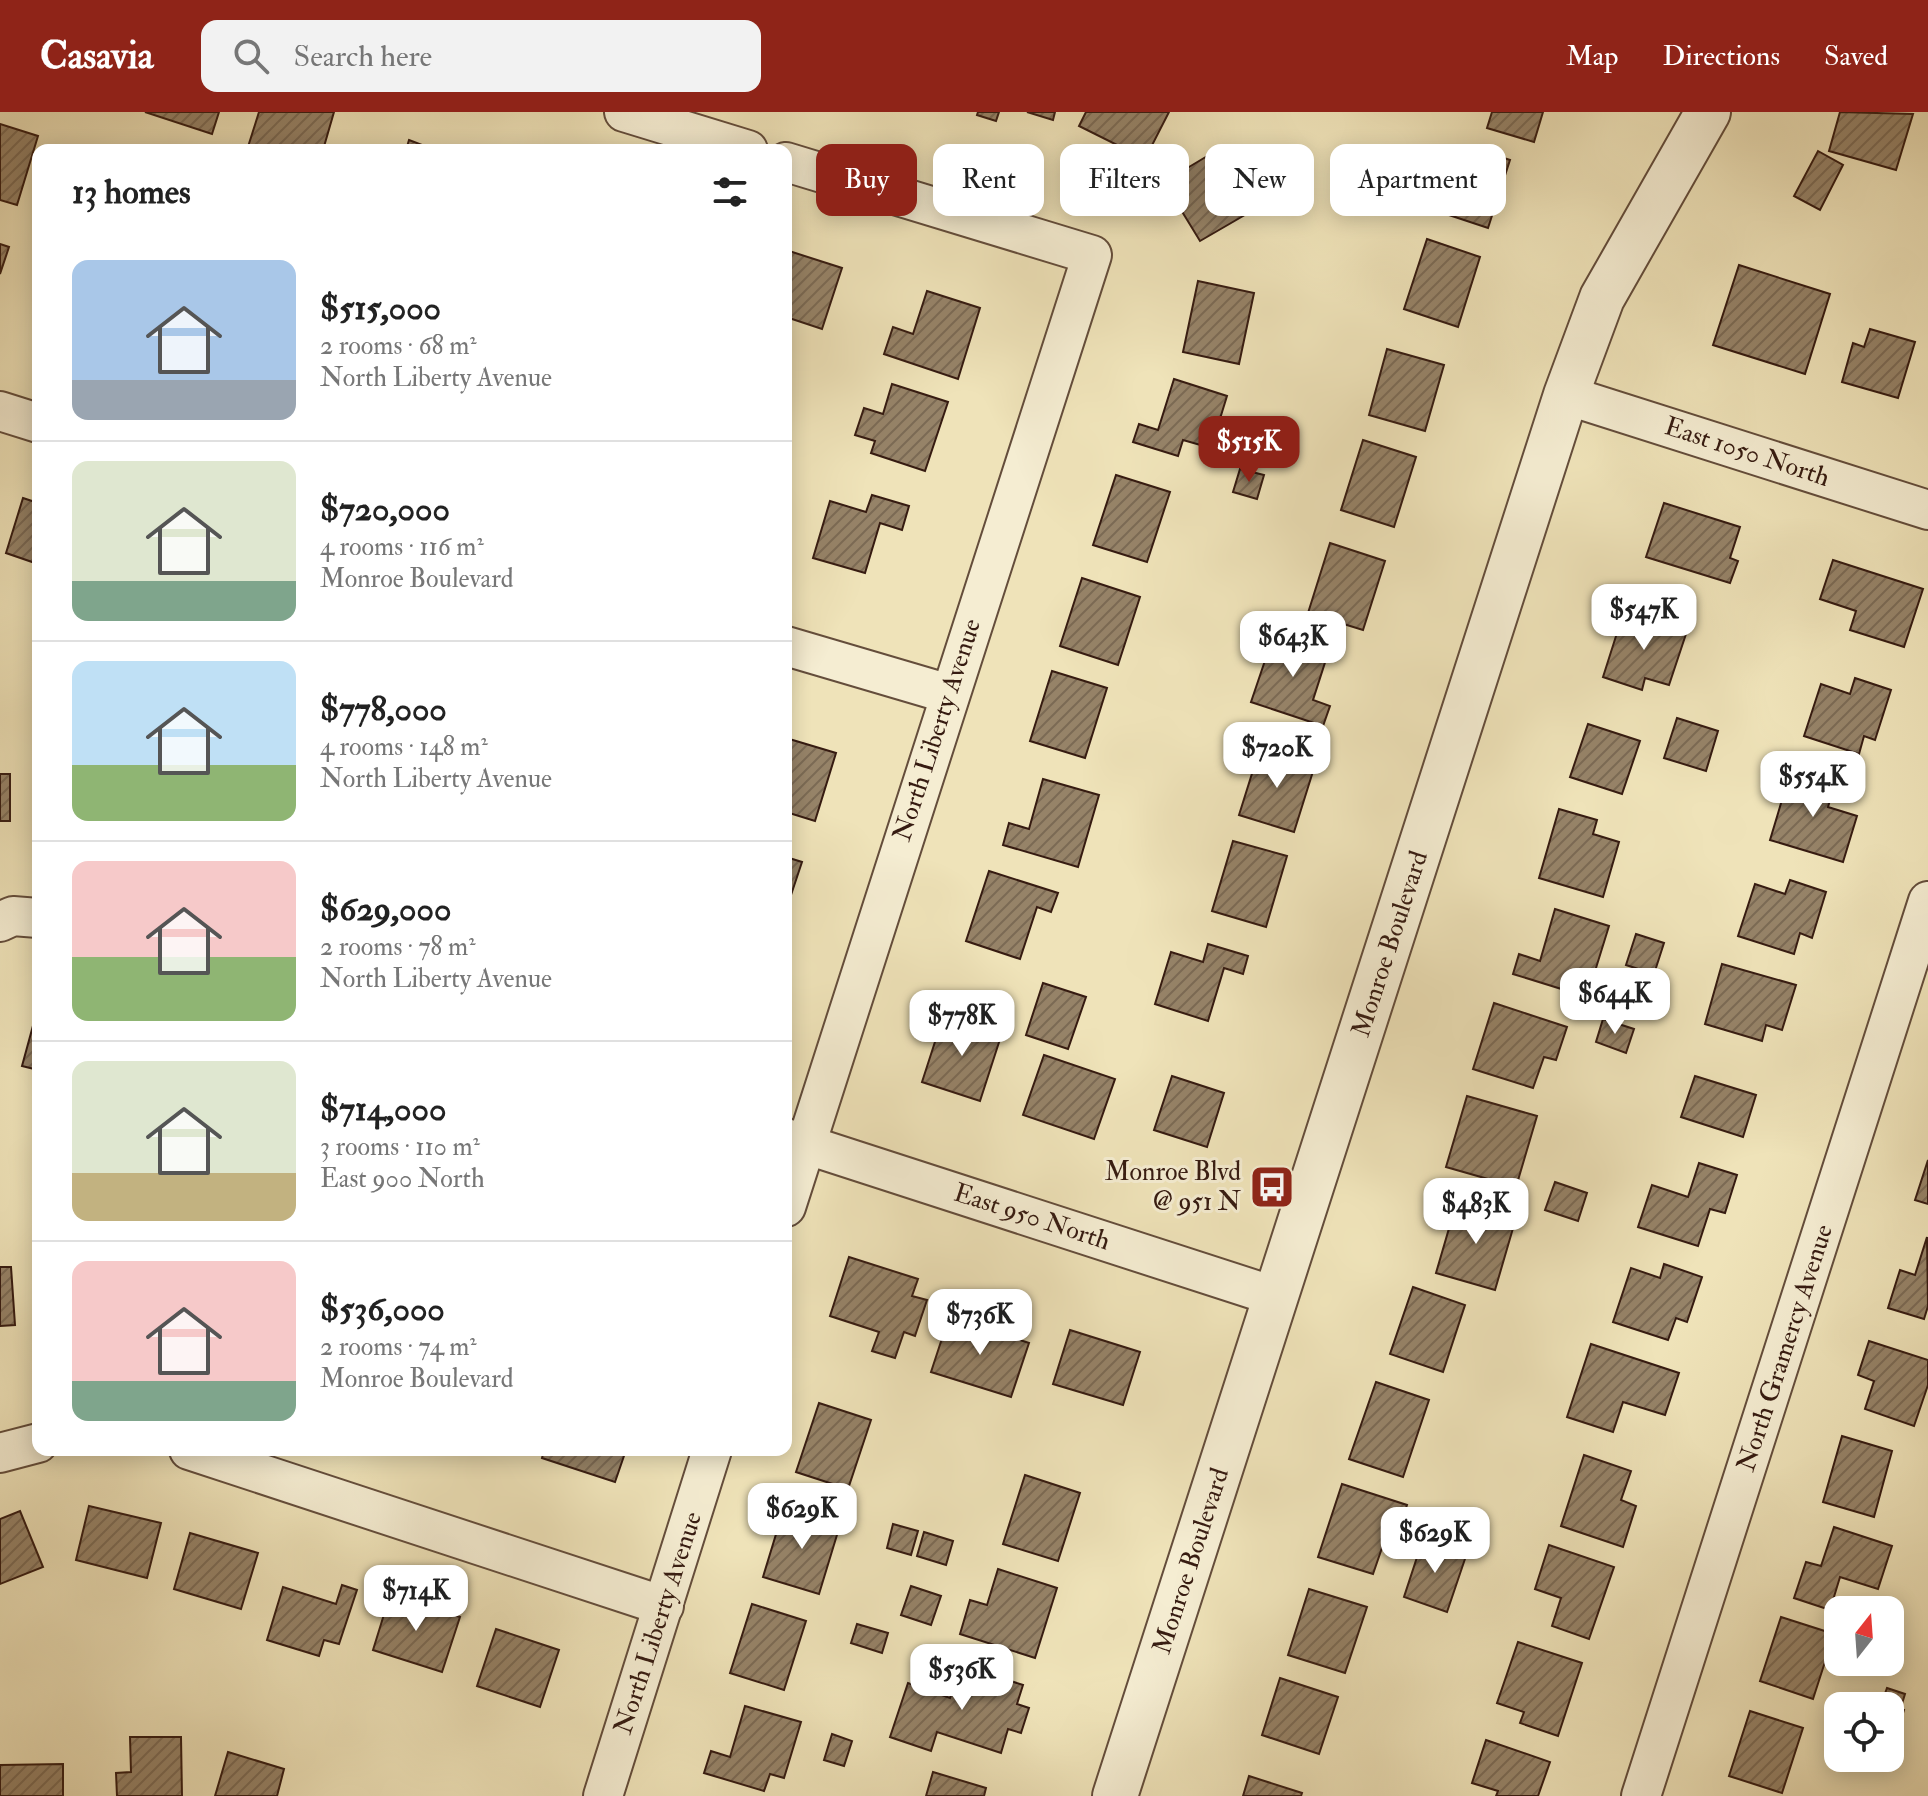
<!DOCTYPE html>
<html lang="en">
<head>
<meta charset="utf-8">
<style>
	:root { --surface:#fff; --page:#f2f2f2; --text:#222; --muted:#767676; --line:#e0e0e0; --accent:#8f2418 }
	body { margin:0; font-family:"IM FELL Double Pica",serif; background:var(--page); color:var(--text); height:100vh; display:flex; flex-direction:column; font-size:30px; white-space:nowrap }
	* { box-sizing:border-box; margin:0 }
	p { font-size:26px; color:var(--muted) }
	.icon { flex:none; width:44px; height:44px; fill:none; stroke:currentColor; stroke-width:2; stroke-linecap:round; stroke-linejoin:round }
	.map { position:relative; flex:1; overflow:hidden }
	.panel { position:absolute; left:32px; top:32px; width:760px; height:1312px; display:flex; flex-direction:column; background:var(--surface); border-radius:16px; box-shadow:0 4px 20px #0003 }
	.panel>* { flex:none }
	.top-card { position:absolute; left:816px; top:32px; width:760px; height:72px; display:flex; gap:16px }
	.needle { width:52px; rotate:17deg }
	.fabs { position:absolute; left:1824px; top:1484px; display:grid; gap:16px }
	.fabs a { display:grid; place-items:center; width:80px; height:80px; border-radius:16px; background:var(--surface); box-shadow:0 4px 20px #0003; font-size:40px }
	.price { position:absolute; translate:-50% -68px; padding:0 18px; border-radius:16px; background:#fff; color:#222; font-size:26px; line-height:52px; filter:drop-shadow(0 2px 4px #0008) }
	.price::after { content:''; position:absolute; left:50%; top:48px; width:24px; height:18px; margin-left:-12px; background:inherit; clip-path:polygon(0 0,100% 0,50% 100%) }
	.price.active { background:var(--accent); color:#fff }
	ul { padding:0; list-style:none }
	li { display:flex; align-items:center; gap:24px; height:200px; padding:0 40px }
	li+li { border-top:2px solid var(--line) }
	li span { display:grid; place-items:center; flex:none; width:224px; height:160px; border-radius:16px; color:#555 }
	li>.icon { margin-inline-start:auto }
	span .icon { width:96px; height:96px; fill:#fffc; stroke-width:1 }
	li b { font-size:34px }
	h2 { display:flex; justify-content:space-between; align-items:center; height:96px; padding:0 40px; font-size:34px }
	.pill { padding:0 28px; border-radius:16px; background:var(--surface); box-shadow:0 4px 20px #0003; font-size:28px; line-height:72px }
	.pill.active { background:var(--accent); color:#fff }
	header { display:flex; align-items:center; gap:48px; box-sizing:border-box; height:112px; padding:0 40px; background:var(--accent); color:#fff }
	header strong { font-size:38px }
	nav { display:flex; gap:44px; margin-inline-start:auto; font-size:28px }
	.search { width:560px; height:72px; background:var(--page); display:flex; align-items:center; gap:20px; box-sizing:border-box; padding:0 28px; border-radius:16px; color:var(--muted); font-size:30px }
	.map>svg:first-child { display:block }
</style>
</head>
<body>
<header>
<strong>Casavia</strong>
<div class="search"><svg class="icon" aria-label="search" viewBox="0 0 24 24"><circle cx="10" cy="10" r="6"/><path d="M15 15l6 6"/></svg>Search here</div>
<nav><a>Map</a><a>Directions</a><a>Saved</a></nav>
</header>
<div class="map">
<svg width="1928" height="1684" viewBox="0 0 1928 1684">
	<defs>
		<pattern id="building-hatch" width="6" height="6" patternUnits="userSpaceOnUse" patternTransform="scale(2)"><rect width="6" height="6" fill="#968368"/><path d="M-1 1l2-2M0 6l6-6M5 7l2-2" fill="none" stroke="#7b6a54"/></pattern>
	</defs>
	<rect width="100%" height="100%" fill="#efe3b9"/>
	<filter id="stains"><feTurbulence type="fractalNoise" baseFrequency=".0025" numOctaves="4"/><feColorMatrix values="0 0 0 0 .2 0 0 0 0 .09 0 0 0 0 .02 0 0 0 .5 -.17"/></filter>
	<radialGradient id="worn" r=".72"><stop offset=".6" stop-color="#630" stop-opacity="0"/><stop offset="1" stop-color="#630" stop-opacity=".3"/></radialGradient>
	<g fill="url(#building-hatch)" stroke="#361b11" stroke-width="2">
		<polygon points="145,0 219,0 212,22"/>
		<polygon points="259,0 334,0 323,38 247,38"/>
		<polygon points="978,0 999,0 996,9 977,3"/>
		<polygon points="1027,0 1055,0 1053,8"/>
		<polygon points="1086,0 1169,0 1145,47 1079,14"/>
		<polygon points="1492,0 1543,0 1534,30 1487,16"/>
		<polygon points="1840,0 1913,2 1896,58 1829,39"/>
		<polygon points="0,12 38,24 17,93 0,88"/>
		<polygon points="409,28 425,34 424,38 406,38"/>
		<polygon points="1818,39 1843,53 1820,98 1794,84"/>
		<polygon points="1214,40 1250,100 1200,129 1164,70"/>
		<polygon points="1491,42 1510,48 1488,116 1434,98 1450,47 1486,59"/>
		<polygon points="1427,127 1480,145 1458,215 1404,197"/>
		<polygon points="0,132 9,135 0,162"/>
		<polygon points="786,138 842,156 822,217 786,205"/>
		<polygon points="1739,153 1830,182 1805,262 1713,233"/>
		<polygon points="1198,169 1254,181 1239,252 1183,240"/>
		<polygon points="927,179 980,196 958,267 884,242 893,215 913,222"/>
		<polygon points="1870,217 1915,230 1898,286 1842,270 1853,231 1864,235"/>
		<polygon points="1387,237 1444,253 1425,319 1369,303"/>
		<polygon points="1174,267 1227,284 1211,336 1183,328 1178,344 1133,330 1139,312 1158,318"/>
		<polygon points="892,272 948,290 925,359 871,341 875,329 855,323 864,296 883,302"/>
		<polygon points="1363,328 1416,345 1394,415 1341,398"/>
		<polygon points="1240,357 1264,363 1257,387 1233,380"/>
		<polygon points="1116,363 1170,380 1147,450 1093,433"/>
		<polygon points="872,383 909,394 902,418 880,411 865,461 813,446 830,389 866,400"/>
		<polygon points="23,386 38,391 38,452 6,441"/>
		<polygon points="1664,391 1740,415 1730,446 1738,449 1730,471 1646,445"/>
		<polygon points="1330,431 1385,449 1363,518 1308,501"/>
		<polygon points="1833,448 1923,477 1904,535 1850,518 1856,499 1820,487"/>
		<polygon points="1082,466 1140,485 1118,553 1060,534"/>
		<polygon points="1624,499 1687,519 1669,573 1645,566 1642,578 1603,565"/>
		<polygon points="1275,519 1329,538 1313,588 1330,594 1323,614 1251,590"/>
		<polygon points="1052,559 1107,576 1085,646 1030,629"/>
		<polygon points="1855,566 1891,578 1875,628 1864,624 1859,642 1804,624 1821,572 1850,582"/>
		<polygon points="1677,606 1718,619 1706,659 1664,646"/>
		<polygon points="1588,612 1640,629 1622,682 1570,665"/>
		<polygon points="786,626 836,641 815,709 786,700"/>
		<polygon points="1260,636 1315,653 1294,720 1239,703"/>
		<polygon points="1791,658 1835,672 1828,695 1857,704 1843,750 1770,728"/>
		<rect x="0" y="662" width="10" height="47"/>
		<polygon points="1043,667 1099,683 1078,755 1003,733 1009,711 1029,717"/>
		<polygon points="1559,697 1597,708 1593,722 1619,730 1603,785 1539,766"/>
		<polygon points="1233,729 1287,744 1266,815 1212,799"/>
		<polygon points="786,745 802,750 786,798"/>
		<polygon points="989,759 1058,781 1051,800 1037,795 1020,847 966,829"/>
		<polygon points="1790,768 1826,780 1812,826 1800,821 1794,842 1738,824 1755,772 1785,782"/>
		<polygon points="1555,797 1609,814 1587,885 1513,862 1519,842 1540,849"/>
		<polygon points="1636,822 1664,831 1654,862 1626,853"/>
		<polygon points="1208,832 1248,844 1243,862 1224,856 1208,909 1155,892 1171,840 1203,850"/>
		<polygon points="1722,852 1796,873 1782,918 1766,913 1762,929 1705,912"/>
		<polygon points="1043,871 1086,885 1068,937 1026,923"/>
		<polygon points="1494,891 1567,915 1556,948 1544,945 1533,976 1473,957"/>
		<polygon points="37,899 38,900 38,958 22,954"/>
		<polygon points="944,902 1002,921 980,989 922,970"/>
		<polygon points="1603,907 1634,917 1626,941 1596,930"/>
		<polygon points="1044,943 1115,967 1094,1027 1023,1003"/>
		<polygon points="1172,964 1224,981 1207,1035 1154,1018"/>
		<polygon points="1695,964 1756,983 1743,1025 1681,1005"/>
		<polygon points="1467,984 1537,1004 1516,1075 1446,1055"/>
		<polygon points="1928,1048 1928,1092 1915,1088"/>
		<polygon points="1699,1051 1737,1063 1725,1101 1710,1097 1698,1134 1638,1115 1652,1073 1688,1085"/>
		<polygon points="1555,1070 1587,1081 1578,1109 1545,1098"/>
		<polygon points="1457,1089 1516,1106 1495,1178 1436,1161"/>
		<polygon points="1927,1125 1928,1194 1924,1207 1888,1196 1900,1158 1915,1163"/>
		<polygon points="849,1145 918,1167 912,1184 927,1188 915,1224 904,1220 895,1246 872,1239 879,1220 830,1204"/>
		<polygon points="1664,1152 1702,1165 1687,1210 1676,1206 1668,1228 1613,1210 1631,1156 1660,1166"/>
		<polygon points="0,1155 11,1155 15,1213 0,1214"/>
		<polygon points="1413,1175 1465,1193 1443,1260 1390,1242"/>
		<polygon points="949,1205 1029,1231 1011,1285 931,1260"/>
		<polygon points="1070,1218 1140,1240 1123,1293 1053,1272"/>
		<polygon points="1869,1229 1928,1248 1928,1273 1914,1314 1865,1297 1874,1269 1858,1263"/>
		<polygon points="1591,1232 1679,1261 1665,1303 1623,1290 1613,1320 1567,1305"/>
		<polygon points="1376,1270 1429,1288 1403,1365 1349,1347"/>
		<polygon points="819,1291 871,1308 848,1377 796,1360"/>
		<polygon points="1842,1324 1892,1339 1874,1405 1823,1390"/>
		<polygon points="544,1338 626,1338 615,1370 542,1346"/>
		<polygon points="1584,1343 1631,1359 1621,1388 1636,1394 1623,1435 1561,1414"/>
		<polygon points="1025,1363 1080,1381 1058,1449 1003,1432"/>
		<polygon points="1342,1372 1407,1393 1393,1436 1383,1433 1373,1462 1318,1445"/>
		<polygon points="89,1394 161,1411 147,1466 76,1448"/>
		<polygon points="784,1396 840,1413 819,1482 763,1465"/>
		<polygon points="20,1399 43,1455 0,1472 0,1407"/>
		<polygon points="893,1412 918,1419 911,1443 887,1436"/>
		<polygon points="1834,1415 1892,1434 1878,1477 1840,1465 1830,1498 1794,1486 1806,1450 1821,1454"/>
		<polygon points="924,1420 953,1429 946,1453 917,1444"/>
		<polygon points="190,1421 258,1441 241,1497 174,1477"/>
		<polygon points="1423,1427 1467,1441 1447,1500 1404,1485"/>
		<polygon points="1549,1433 1614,1455 1589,1527 1552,1514 1561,1486 1535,1477"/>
		<polygon points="998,1457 1057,1476 1035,1546 960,1522 970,1488 987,1493"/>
		<polygon points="342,1473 357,1478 339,1532 324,1528 319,1544 267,1528 283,1475 336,1492"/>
		<polygon points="911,1474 941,1484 931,1513 901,1503"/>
		<polygon points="1309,1477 1367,1495 1345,1561 1288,1543"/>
		<polygon points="390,1483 460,1505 442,1560 373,1538"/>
		<polygon points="752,1492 806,1509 784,1578 730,1561"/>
		<polygon points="1781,1505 1834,1522 1813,1587 1760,1569"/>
		<polygon points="857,1512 888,1521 882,1541 851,1531"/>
		<polygon points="496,1517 559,1538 540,1595 477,1574"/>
		<polygon points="1518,1530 1582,1551 1558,1624 1520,1611 1524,1600 1497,1591"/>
		<polygon points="961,1553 1023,1573 1017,1592 1029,1596 1021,1621 1008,1617 1001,1641 937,1620 931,1639 890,1625 908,1571 950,1586"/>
		<polygon points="1280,1566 1338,1585 1319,1642 1262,1623"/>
		<polygon points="1887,1576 1905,1582 1901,1595 1882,1590"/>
		<polygon points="1883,1591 1904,1598 1898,1617 1890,1614 1890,1594 1882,1594"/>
		<polygon points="745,1594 801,1610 784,1666 770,1662 764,1679 704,1661 711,1639 730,1645"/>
		<polygon points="1750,1599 1803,1616 1782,1681 1729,1664"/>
		<polygon points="832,1622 852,1629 844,1654 824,1648"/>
		<polygon points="130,1625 181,1625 182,1684 117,1684 116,1661 131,1660"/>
		<polygon points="1486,1628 1550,1650 1538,1684 1496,1684 1498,1679 1472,1671"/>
		<polygon points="228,1640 284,1657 277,1684 215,1684"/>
		<polygon points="63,1652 63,1684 0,1684 0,1653"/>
		<polygon points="933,1660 986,1676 984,1684 926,1684"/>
		<polygon points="1249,1664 1302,1681 1301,1684 1243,1684"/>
	</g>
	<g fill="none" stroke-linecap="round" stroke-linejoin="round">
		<g stroke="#644d3b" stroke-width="42">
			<g id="minor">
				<polyline points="624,0 748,38"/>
				<polyline points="786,50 1092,143 786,1095"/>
				<polyline points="1566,283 1928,398"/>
				<polyline points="0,299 38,311"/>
				<polyline points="786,534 949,582"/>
				<polyline points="0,810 13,804 38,806"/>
				<polyline points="786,1026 1277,1185"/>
				<polyline points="189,1338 664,1494"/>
				<polyline points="0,1341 38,1331"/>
				<polyline points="603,1684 712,1338"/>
				<polyline points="1641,1684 1928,789"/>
			</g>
		</g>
		<g stroke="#644d3b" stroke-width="48">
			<polyline id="tertiary" points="1115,1684 1566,283 1602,186 1708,0"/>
		</g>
		<use href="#minor" stroke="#f5edd2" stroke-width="38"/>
		<use href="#tertiary" stroke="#f5edd2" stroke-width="44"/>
	</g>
	<defs>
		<g id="bus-square" transform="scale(2.3)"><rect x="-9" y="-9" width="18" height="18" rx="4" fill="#8f2418" stroke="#f5edd2"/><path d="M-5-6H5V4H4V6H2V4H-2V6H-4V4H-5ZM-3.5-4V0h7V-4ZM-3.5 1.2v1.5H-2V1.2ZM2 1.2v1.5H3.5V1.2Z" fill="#fff"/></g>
	</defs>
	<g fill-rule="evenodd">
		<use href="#bus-square" x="1272" y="1075"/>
	</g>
	<g text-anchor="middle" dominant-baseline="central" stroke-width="6" stroke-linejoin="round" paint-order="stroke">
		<g font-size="26" fill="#361b11" stroke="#f5edd2">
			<text transform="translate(1747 340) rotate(18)">East 1050 North</text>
			<text transform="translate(937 618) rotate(-72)">North Liberty Avenue</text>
			<text transform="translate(1390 832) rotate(-72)">Monroe Boulevard</text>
			<text transform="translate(1032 1105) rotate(18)">East 950 North</text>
			<text transform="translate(1785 1236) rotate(-72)">North Gramercy Avenue</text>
			<text transform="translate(1191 1449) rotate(-72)">Monroe Boulevard</text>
			<text transform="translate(658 1511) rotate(-72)">North Liberty Avenue</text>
		</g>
		<g font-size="26" fill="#361b11" stroke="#f5edd2" text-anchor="end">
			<text x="1241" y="1060">Monroe Blvd<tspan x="1241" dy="30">@ 951 N</tspan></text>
		</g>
	</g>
	<rect width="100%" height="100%" filter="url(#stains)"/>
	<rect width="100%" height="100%" fill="url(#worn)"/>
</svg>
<div class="fabs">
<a><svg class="needle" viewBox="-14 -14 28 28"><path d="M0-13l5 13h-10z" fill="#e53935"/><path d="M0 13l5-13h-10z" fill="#767676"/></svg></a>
<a><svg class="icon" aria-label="locate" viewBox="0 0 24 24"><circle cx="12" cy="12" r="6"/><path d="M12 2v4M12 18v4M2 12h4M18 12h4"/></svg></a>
</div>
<b class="price active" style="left:1249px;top:372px">$515K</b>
<b class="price" style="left:1644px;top:540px">$547K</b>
<b class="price" style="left:1293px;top:567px">$643K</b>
<b class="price" style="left:1277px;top:678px">$720K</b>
<b class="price" style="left:1813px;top:707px">$554K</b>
<b class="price" style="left:1615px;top:924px">$644K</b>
<b class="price" style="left:962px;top:946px">$778K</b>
<b class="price" style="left:1476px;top:1134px">$483K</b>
<b class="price" style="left:980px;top:1245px">$736K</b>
<b class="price" style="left:802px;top:1439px">$629K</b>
<b class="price" style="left:1435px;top:1463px">$629K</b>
<b class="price" style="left:416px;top:1521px">$714K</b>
<b class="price" style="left:962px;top:1600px">$536K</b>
<div class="top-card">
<a class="pill active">Buy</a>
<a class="pill">Rent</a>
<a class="pill">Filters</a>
<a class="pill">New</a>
<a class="pill">Apartment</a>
</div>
<section class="panel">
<h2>13 homes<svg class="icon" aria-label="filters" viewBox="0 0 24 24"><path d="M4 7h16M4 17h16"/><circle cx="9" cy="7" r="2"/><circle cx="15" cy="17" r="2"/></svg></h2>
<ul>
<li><span style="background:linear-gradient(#a9c7e8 75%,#9aa5b1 0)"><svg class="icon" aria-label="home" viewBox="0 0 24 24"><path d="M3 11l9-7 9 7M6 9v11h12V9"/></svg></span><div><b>$515,000</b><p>2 rooms · 68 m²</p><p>North Liberty Avenue</p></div></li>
<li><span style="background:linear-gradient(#dfe7d0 75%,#7fa58c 0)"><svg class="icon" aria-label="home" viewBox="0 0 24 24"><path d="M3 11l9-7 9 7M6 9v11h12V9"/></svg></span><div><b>$720,000</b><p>4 rooms · 116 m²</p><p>Monroe Boulevard</p></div></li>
<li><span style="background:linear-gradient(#bfe0f5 65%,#8fb573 0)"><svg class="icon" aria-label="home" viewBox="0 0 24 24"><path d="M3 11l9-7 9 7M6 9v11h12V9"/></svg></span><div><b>$778,000</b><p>4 rooms · 148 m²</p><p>North Liberty Avenue</p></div></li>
<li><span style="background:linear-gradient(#f6c9c9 60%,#8fb573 0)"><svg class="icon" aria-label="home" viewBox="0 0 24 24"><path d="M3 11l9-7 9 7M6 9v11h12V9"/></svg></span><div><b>$629,000</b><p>2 rooms · 78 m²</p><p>North Liberty Avenue</p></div></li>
<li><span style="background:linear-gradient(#dfe7d0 70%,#c2b280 0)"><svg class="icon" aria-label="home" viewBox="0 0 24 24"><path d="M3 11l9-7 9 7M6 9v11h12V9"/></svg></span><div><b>$714,000</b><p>3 rooms · 110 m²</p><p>East 900 North</p></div></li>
<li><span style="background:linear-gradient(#f6c9c9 75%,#7fa58c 0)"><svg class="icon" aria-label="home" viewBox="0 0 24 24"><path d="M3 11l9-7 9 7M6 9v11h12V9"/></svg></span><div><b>$536,000</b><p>2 rooms · 74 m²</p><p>Monroe Boulevard</p></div></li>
</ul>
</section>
</div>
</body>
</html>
